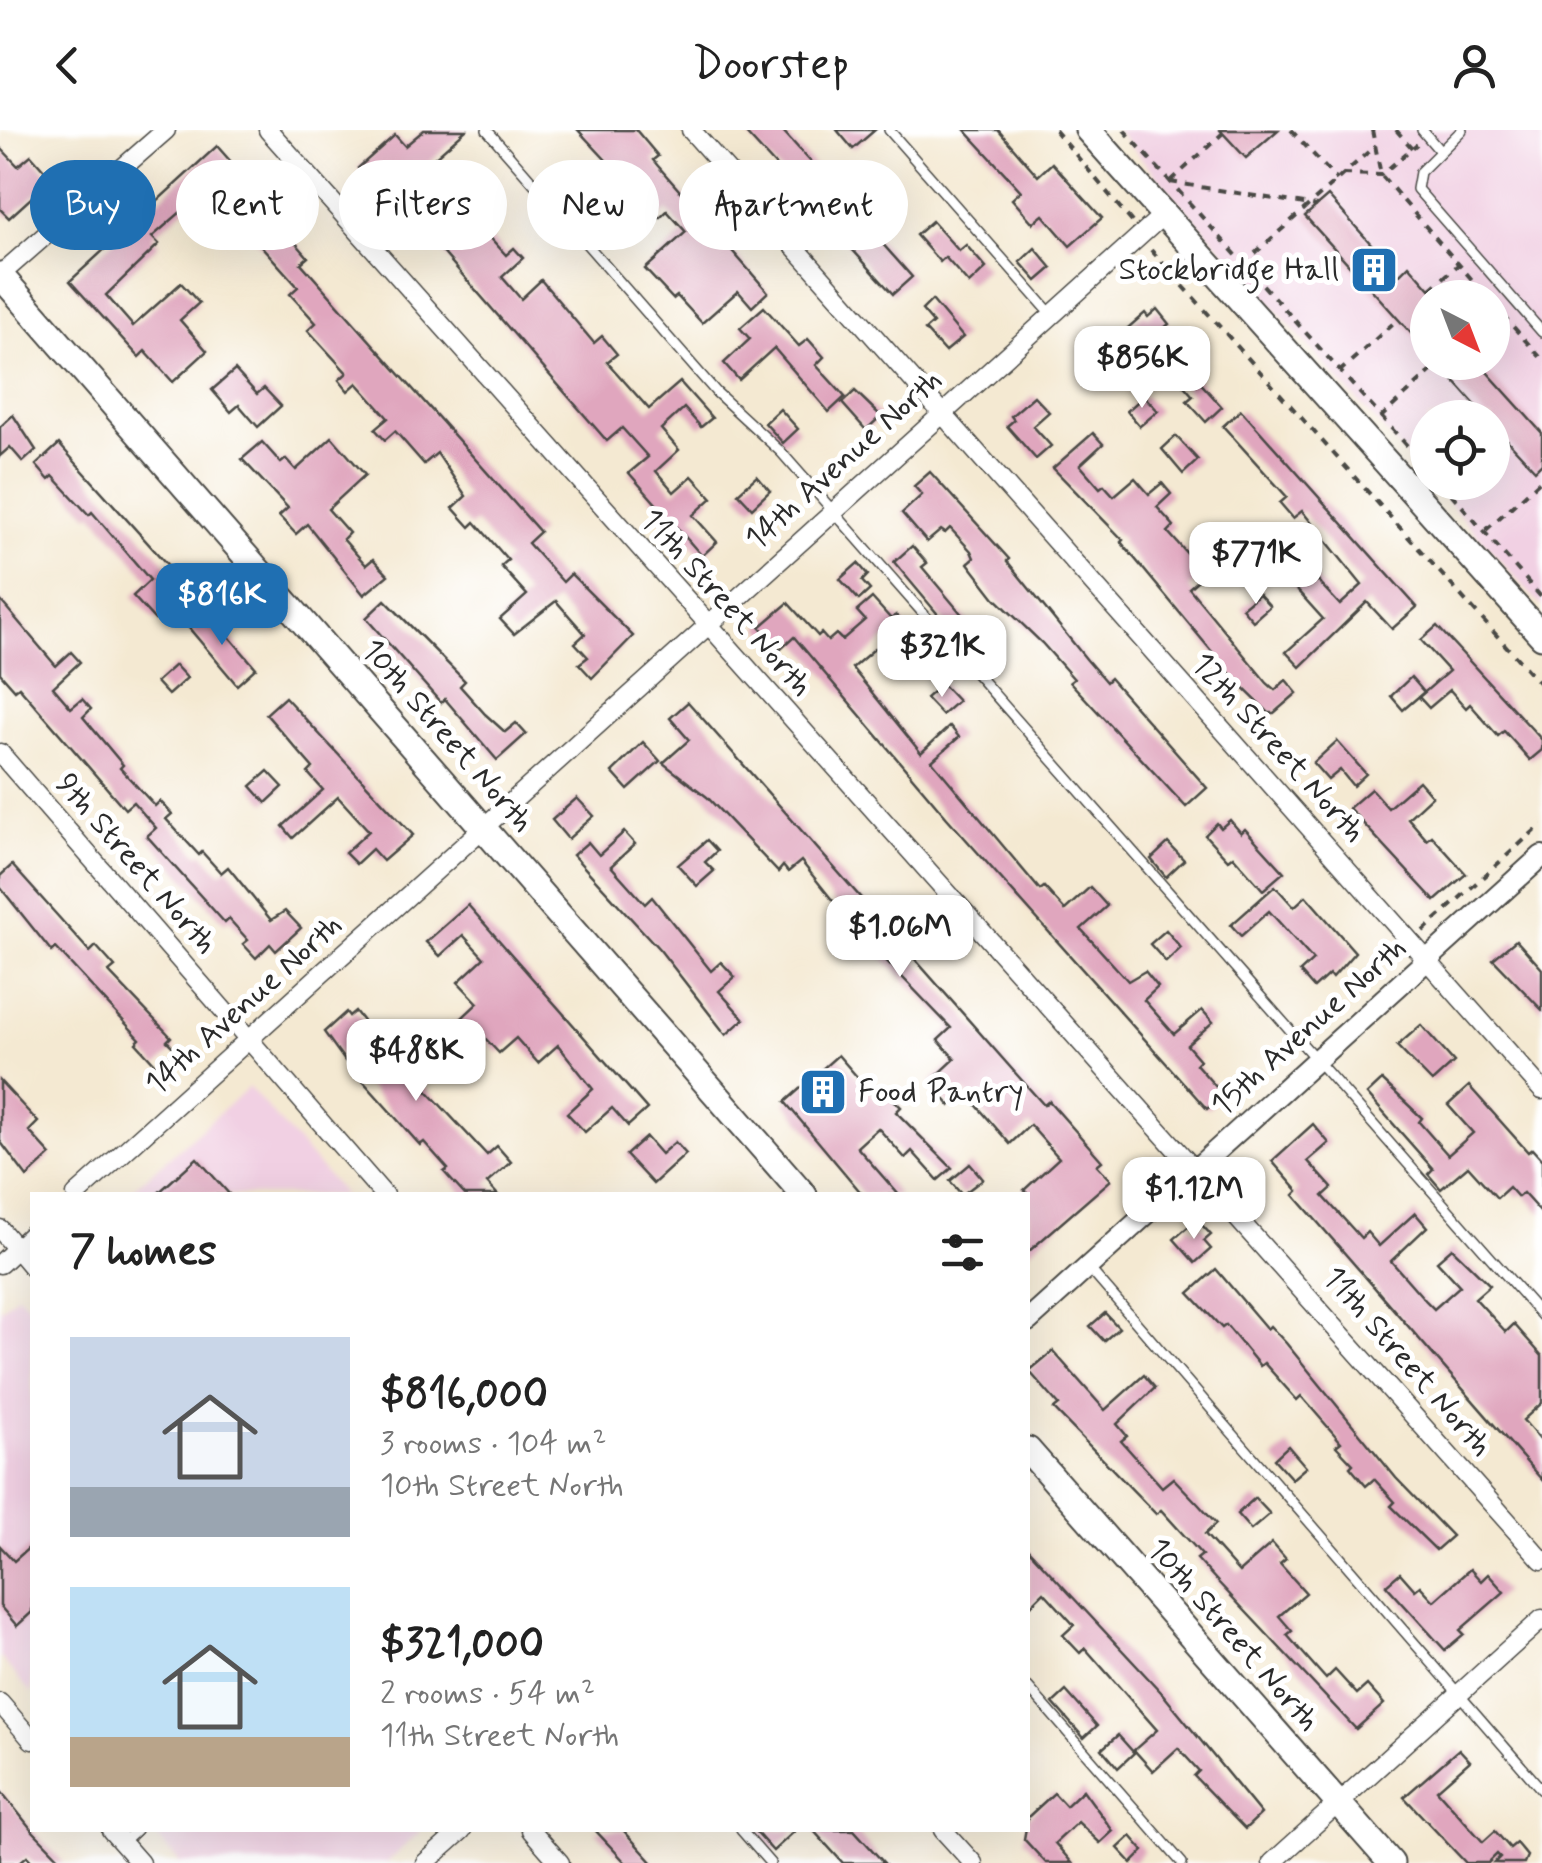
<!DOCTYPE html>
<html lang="en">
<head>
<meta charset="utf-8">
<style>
	:root { --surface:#fff; --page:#f2f2f2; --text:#222; --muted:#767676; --accent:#1f6fb2 }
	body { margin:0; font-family:Mynerve,sans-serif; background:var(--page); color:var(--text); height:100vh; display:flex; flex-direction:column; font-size:38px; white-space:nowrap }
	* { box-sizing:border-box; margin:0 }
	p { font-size:32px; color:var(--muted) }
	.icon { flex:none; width:55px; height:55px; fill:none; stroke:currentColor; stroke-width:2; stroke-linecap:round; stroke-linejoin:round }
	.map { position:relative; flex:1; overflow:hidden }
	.panel { position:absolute; left:30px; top:1062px; width:1000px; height:640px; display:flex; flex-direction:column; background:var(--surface); border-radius:0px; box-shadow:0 10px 40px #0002 }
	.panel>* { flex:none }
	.banner { position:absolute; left:30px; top:30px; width:1000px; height:90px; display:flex; gap:20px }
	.needle { width:65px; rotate:138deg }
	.buttons { position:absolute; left:1410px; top:150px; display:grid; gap:20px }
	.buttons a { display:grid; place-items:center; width:100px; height:100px; border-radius:50%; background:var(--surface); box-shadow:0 10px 40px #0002; font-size:50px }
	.price { position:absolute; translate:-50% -85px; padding:0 22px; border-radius:20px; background:#fff; color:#222; font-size:32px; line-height:65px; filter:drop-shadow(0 2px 5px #0008) }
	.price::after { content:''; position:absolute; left:50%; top:60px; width:30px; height:22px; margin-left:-15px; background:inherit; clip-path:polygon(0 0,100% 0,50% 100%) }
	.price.on { background:var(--accent); color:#fff }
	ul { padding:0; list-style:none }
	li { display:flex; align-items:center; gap:30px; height:250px; padding:0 40px }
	li span { display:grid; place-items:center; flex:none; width:280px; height:200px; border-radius:0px; color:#555 }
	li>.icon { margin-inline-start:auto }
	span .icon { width:120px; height:120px; fill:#fffc; stroke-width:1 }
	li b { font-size:42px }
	h2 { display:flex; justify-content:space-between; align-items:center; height:120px; padding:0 40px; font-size:42px }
	.tag { padding:0 35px; border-radius:45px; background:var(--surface); box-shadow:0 10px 40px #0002; font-size:35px; line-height:90px }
	.tag.on { background:var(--accent); color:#fff }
	header { display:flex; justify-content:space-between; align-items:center; height:130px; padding:0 40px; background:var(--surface); font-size:45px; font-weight:600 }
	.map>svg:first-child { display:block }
</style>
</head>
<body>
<header><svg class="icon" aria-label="back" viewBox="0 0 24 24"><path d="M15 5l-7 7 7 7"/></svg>Doorstep<svg class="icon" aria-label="person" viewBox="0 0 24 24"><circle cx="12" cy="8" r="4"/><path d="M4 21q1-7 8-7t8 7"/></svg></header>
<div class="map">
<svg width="1542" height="1733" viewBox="0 0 1542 1733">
	<rect width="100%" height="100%" fill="#fff"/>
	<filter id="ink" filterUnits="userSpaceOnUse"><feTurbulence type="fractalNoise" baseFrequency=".01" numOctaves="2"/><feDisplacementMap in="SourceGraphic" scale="20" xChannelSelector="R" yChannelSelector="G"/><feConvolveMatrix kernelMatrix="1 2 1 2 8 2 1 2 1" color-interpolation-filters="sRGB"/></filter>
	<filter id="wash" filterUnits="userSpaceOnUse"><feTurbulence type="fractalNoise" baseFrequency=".0048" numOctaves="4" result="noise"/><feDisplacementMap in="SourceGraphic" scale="40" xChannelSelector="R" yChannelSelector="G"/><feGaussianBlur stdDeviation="2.25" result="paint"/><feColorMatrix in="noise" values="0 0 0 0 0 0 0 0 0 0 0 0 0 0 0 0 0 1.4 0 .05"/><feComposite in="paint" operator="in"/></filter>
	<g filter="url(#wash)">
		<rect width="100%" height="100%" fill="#f4e9d2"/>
		<g fill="#f1d0e3" fill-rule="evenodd">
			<path d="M1116 0H1542V477L1431 353 1492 352V288H1428L1427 349ZM1428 168H1492V232H1428Z"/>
			<polygon points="249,957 344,1065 126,1065"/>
			<polygon points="18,1164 32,1180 32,1564 0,1527 0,1180"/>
			<polygon points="151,1700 422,1700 386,1733 180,1733"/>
		</g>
		<g id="blocks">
			<g fill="#e0a6be">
				<polygon points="424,0 466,0 425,36 435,47 420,60 444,88 477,59 494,78 485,85 494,96 486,103 506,125 514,118 523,128 502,147 521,169 541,150 594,213 602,206 617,224 607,232 649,279 680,252 712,288 701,297 684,278 661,299 679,320 656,341 674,362 692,346 712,368 693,385 717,412 702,426 629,343 648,327 622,298 607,311 386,57 380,63 358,38 395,5 405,16"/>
				<polygon points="578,0 636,0 658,26 653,30 658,36 768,162 752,177 738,161 702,193 677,166 673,169 645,139 686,102 667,81 660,88"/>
				<polygon points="743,0 782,0 836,60 842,54 867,83 887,65 900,80 873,103 912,147 893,164"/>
				<polygon points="837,0 875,0 853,19"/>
				<polygon points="965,0 998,0 1038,46 1052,33 1102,88 1070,116 1043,85 1033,93 1012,69 1021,61"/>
				<polygon points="1220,0 1278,0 1246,28"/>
				<polygon points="217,16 239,41 204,73 198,67 152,107 159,114 106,165 133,196 181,153 199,173 180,190 207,221 173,252 145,221 139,227 70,151"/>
				<polygon points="0,17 18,36 31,25 52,49 9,88 0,79"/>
				<polygon points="1328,66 1399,145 1409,135 1438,168 1428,168 1428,222 1305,86"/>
				<polygon points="276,90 308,127 301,133 540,402 528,413 563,452 571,444 633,506 592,548 579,534 588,527 575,513 585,504 556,471 514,504 500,489 527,465 501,436 508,430 475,392 470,397 453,378 466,366 437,323 424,334 395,301 385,310 375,299 388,288 357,253 348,261 339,250 347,243 308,200 316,193 290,164 298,157 255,109"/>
				<polygon points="932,91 959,121 966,115 986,138 969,154 945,127 940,132 916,105"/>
				<polygon points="1035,118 1052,138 1037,151 1020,132"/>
				<polygon points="932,170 963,207 945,222 925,200 933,193 922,180"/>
				<polygon points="764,177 799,216 808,209 824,227 816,235 845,267 829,282 774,218 739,250 724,233 750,209 740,198"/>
				<polygon points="1157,179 1169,194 1163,199 1194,234 1188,239 1222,277 1206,292 1187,271 1193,266 1147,214 1138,221 1122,203 1145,183 1148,187"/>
				<polygon points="1096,210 1109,225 1094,238 1081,224"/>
				<polygon points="1437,232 1478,232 1542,303 1542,333 1535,340 1492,294 1492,288 1487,288"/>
				<polygon points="235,240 257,264 264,258 281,276 258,297 239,275 231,282 212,260"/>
				<polygon points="855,261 881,286 866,300 842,273"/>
				<polygon points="1034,266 1049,282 1033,296 1051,316 1036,329 1007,296 1014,290 1011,286"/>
				<polygon points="1144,266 1158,281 1140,296 1127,281"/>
				<polygon points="780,279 798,299 783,313 765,293"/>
				<polygon points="1241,280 1417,477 1392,499 1367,472 1300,537 1286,522 1323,489 1288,450 1304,436 1340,475 1362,455 1302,381 1293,388 1280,373 1287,367 1223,296"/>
				<polygon points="13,285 36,320 23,332 10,317 0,326 0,297"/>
				<polygon points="1093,303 1103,314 1080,335 1100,358 1104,355 1114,366 1135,348 1149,364 1162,353 1171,364 1157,377 1174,396 1168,402 1205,444 1189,458 1267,553 1275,560 1286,550 1297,563 1274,583 1269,583 1238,553 1121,412 1123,410 1053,338"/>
				<polygon points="1176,306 1198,330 1183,344 1162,319"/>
				<polygon points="332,307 365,345 328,379 349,403 343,409 366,435 373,429 388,445 364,465 307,394 296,404 279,386 288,378 242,329 262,312 281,333 286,329 296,340"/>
				<polygon points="59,314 189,459 155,490 133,466 150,450 92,382 89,385 53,346 49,350 36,335"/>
				<polygon points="930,342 1009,429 1007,431 1087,530 1106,552 1110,548 1207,658 1186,677 1070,552 1074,549 1042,513 995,468 968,433 974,428 971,421 950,398 945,403 941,400 927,412 902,383 922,365 914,356"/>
				<polygon points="757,346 770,361 752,378 738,363"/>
				<polygon points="912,416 927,433 922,437 991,519 977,531 894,432"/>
				<polygon points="858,433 868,445 862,451 870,460 859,470 840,449"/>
				<polygon points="1259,464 1270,476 1253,491 1242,478"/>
				<polygon points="872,468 891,489 896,485 909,500 892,514 887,508 852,538 921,623 950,596 959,607 932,631 1040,760 1044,757 1065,780 1090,757 1107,776 1081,799 1128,851 1145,841 1158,857 1144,870 1174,904 1202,880 1213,892 1187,915 1200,930 1196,934 1223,965 1207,979 947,688 794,507 780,520 760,497 788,473 818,506 821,503 828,511 836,504 842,510 865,490 857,481"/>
				<polygon points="0,470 56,536 71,522 80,532 53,557 71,578 82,569 91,579 83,587 123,635 120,638 155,676 160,671 172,684 166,689 199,725 202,722 221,743 228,737 271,790 285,781 301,798 276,821 270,814 256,828 243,814 248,810 229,789 225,793 147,706 156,698 133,672 125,679 19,557 15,560 0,543"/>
				<polygon points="385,470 465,551 460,556 485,584 505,602 516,593 526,604 497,630 445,569 441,573 366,488"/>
				<polygon points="207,481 256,538 237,555 189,498"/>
				<polygon points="1437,496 1542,610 1542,620 1530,630 1504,601 1498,606 1470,574 1466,578 1450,560 1429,578 1419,567 1449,541 1421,510"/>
				<polygon points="175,535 187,548 168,565 156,552"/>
				<polygon points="1411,547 1424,562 1403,580 1391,566"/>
				<polygon points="942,554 958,571 942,585 926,568"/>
				<polygon points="285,567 413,705 383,731 372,719 356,734 345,723 369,701 338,667 293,708 283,696 323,660 308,643 313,638 266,584"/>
				<polygon points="688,572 1018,946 1044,975 1049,971 1102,1031 1097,1035 1111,1050 1028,1122 1028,1064 1024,1060 1059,1028 1030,995 1010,1014 965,962 950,976 930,952 955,929 938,910 951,898 853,796 801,731 788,742 783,736 778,742 707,667 663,633 689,610 670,588"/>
				<polygon points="1337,611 1366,644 1353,656 1340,640 1328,650 1313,633"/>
				<polygon points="643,612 660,631 628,660 612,642"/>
				<polygon points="268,641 283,657 266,673 251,656"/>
				<polygon points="1419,651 1432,666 1408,688 1427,710 1432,706 1466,744 1435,771 1349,678 1371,659 1388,678"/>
				<polygon points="577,668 594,686 568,709 552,690"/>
				<polygon points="1230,690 1241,703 1245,699 1284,742 1263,760 1233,726 1228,730 1205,705 1217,693 1221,698"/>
				<polygon points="624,702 635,714 611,736 645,774 652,767 711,841 721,832 735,847 719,861 744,889 726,905 660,820 573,725 588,712 599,725"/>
				<polygon points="707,710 717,721 705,732 714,741 697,756 678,735"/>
				<polygon points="1168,713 1184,730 1166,747 1151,729"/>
				<polygon points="12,735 90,822 96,816 115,837 109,842 171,907 167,911 175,919 157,936 136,913 140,909 56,818 52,822 0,757 0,746"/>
				<polygon points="1275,756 1294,777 1306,766 1355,822 1332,848 1329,844 1314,858 1300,842 1313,830 1269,781 1241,806 1231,795"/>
				<polygon points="468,775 647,979 628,996 612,978 585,1002 567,983 593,959 558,915 538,933 516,908 499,923 481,904 467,917 450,899 478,873 458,852 484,828 463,805 440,826 426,812"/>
				<polygon points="1166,800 1181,818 1166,832 1150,814"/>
				<polygon points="1516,810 1542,839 1542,880 1493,829"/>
				<polygon points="355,881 398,936 424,913 440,931 418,951 487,1025 497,1016 511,1032 487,1053 498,1065 465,1065 444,1042 448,1039 424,1012 420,1015 345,931 324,902 346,882 349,886"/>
				<polygon points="1421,895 1454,932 1432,952 1397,916"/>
				<polygon points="838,925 879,972 888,964 901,977 896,982 952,1038 938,1050 912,1021 905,1028 878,998 857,1017 899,1065 863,1065 785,972"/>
				<polygon points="1382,950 1422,988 1419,992 1448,1025 1473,1003 1448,975 1469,956 1528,1022 1532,1019 1542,1030 1542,1084 1523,1063 1518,1067 1509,1057 1497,1068 1468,1036 1441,1059 1428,1044 1433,1039 1367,964"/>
				<polygon points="0,951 38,992 29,1001 51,1025 27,1047 0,1011"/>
				<polygon points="1313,994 1329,1013 1308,1031 1332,1058 1323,1066 1361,1108 1367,1102 1379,1116 1415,1083 1427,1097 1391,1131 1426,1171 1434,1179 1460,1156 1437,1131 1452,1118 1490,1155 1475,1168 1506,1202 1514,1194 1542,1226 1542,1273 1523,1290 1542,1312 1542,1350 1294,1065 1298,1061 1272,1031"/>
				<polygon points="646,1007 661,1024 675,1012 686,1024 653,1054 626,1025"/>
				<polygon points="197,1028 230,1065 156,1065"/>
				<polygon points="970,1034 983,1049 962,1065 950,1051"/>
				<polygon points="1201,1094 1211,1105 1204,1111 1211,1119 1195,1133 1174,1109 1190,1095 1194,1100"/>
				<polygon points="1216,1139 1267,1199 1270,1196 1286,1213 1396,1348 1452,1406 1436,1420 1391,1376 1395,1372 1374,1349 1366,1356 1350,1337 1353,1334 1336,1316 1341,1312 1301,1266 1297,1270 1264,1233 1260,1236 1226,1195 1222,1198 1189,1163"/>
				<polygon points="1105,1183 1119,1198 1104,1211 1090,1196"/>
				<polygon points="1053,1221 1105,1280 1144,1245 1155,1258 1117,1294 1127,1306 1121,1311 1162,1357 1173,1348 1198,1374 1216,1394 1205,1404 1239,1442 1272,1413 1286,1429 1280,1434 1306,1463 1279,1486 1292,1501 1287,1505 1326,1549 1335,1540 1357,1564 1367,1555 1384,1574 1356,1599 1217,1451 1197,1429 1202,1425 1161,1380 1156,1384 1054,1279 1059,1275 1029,1241"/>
				<polygon points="1288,1316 1306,1337 1292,1349 1274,1329"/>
				<polygon points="1255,1368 1270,1384 1251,1400 1237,1384"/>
				<polygon points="32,1415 32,1482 17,1496 0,1476 0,1416 14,1431"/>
				<polygon points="1028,1419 1161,1562 1261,1684 1245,1699 1194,1646 1199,1641 1178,1618 1153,1641 1134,1620 1157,1600 1085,1518 1080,1523 1063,1505 1074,1495 1044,1462 1028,1478"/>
				<polygon points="1470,1439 1481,1451 1488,1444 1504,1462 1460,1500 1464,1504 1445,1520 1386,1455 1400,1443 1415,1460 1420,1456 1434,1471"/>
				<polygon points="1066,1561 1097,1596 1084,1608 1053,1573"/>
				<polygon points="1118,1605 1134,1623 1118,1638 1102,1619"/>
				<polygon points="1459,1619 1470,1631 1437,1660 1483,1712 1495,1701 1510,1718 1516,1713 1527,1726 1524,1733 1494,1733 1500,1727 1497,1724 1488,1733 1466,1733 1404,1667"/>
				<polygon points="0,1660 32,1700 64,1733 33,1733 27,1726 19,1733 0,1733"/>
				<polygon points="1083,1660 1113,1701 1100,1713 1078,1692 1055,1713 1072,1733 1046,1733 1024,1709 1028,1687 1054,1663 1066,1676"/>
				<polygon points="595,1700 623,1700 653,1733 626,1733"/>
				<polygon points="754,1700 796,1700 773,1721"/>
				<polygon points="813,1700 854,1700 884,1733 843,1733"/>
				<polygon points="1131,1706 1144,1721 1132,1733 1118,1718"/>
			</g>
		</g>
	</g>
	<g filter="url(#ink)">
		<use href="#blocks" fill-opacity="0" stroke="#494844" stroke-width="2.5"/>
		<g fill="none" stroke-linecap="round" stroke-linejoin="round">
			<g stroke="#494844" stroke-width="12">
				<g id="service">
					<polyline points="487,0 716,262 781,322 1542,1186"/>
					<polyline points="889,0 1052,185"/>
					<polyline points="1422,0 1439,20"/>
					<polyline points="1462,0 1420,42 1417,59 1542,202"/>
					<polyline points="1088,1137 1542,1660"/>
					<polyline points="1028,1557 1182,1733"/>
					<polyline points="741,1700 770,1733"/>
					<polyline points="122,1713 136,1700"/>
				</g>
			</g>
			<g stroke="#494844" stroke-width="21">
				<g id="minor">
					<path d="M268 0C690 480 1120 952 1542 1430"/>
					<polyline points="691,0 1542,960"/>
					<polyline points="0,145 166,0"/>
					<polyline points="0,623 384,1065"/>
					<polyline points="76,1065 1163,85"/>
					<polyline points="0,1099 32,1137"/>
					<polyline points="0,1134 32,1104"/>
					<polyline points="0,1573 32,1610"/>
					<polyline points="111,1700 140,1733"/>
					<polyline points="531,1700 560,1733"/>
					<polyline points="943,1700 973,1733"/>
					<polyline points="425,1733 462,1700"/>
					<polyline points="1272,1733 1542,1489"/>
				</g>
			</g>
			<g stroke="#494844" stroke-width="24">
				<polyline id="tertiary" points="1028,1191 1542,726"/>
			</g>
			<g stroke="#494844" stroke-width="29">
				<g id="primary">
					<polyline points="1088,0 1542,506"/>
					<polyline points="0,145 804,1065"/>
					<polyline points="1028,1320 1391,1733"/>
				</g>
			</g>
			<g stroke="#494844" stroke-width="4" stroke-dasharray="8 8" stroke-linecap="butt">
				<polyline points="1055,0 1132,92"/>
				<polyline points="1124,0 1428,339"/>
				<polyline points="1291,0 1337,50"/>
				<polyline points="1372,0 1381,45 1488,168"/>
				<polyline points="1396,0 1412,18"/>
				<polyline points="1343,44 1381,45 1417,14"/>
				<polyline points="1171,51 1223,3"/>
				<polyline points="1170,52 1317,76"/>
				<polyline points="1151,120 1542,556"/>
				<polyline points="1243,134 1376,15"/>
				<polyline points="1431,159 1459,134"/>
				<polyline points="1492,173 1542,229"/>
				<polyline points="1339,242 1398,189"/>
				<polyline points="1380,288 1439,234"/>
				<polyline points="1441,352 1542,468"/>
				<polyline points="1486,400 1542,349"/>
				<polyline points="1423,801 1542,694"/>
			</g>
			<use href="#service" stroke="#fff" stroke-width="9"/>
			<use href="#minor" stroke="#fff" stroke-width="18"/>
			<use href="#tertiary" stroke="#fff" stroke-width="20"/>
			<use href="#primary" stroke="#fff" stroke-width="25"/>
		</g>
	</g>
	<defs>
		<g id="building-square" transform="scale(2.5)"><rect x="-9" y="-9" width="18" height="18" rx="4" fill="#1f6fb2" stroke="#fff"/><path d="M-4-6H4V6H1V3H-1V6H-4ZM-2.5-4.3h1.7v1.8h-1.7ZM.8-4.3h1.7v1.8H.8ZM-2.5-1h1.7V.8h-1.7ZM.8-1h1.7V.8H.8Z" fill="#fff"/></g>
	</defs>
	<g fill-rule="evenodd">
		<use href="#building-square" x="1374" y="140"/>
		<use href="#building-square" x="823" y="962"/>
	</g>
	<g text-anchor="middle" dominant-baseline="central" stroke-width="10" stroke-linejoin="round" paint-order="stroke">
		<g font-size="32" fill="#2b2b2b" stroke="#fff" text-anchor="end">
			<text x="1339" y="140">Stockbridge Hall</text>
			<text x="858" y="962" text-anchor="start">Food Pantry</text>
		</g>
		<g font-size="32" fill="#2b2b2b" stroke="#fff">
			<text transform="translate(844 330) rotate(-42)">14th Avenue North</text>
			<text transform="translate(726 473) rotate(48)">11th Street North</text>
			<text transform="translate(447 606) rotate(49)">10th Street North</text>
			<text transform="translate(1278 618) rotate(48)">12th Street North</text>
			<text transform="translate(136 734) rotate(49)">9th Street North</text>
			<text transform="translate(244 875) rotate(-42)">14th Avenue North</text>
			<text transform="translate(1309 897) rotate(-42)">15th Avenue North</text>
			<text transform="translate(1407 1232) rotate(49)">11th Street North</text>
			<text transform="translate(1233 1505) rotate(49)">10th Street North</text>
		</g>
	</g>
</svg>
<div class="buttons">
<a><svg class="needle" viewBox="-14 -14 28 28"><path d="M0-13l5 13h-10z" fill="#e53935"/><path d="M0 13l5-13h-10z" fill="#767676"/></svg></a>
<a><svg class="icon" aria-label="locate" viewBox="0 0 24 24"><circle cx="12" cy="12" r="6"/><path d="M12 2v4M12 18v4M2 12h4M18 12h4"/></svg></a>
</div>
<b class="price" style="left:1142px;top:281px">$856K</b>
<b class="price" style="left:1256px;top:477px">$771K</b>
<b class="price on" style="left:222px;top:518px">$816K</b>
<b class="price" style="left:942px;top:570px">$321K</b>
<b class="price" style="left:900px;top:850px">$1.06M</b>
<b class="price" style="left:416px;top:974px">$488K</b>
<b class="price" style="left:1194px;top:1112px">$1.12M</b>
<div class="banner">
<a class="tag on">Buy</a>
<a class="tag">Rent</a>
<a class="tag">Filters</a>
<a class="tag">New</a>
<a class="tag">Apartment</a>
</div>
<section class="panel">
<h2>7 homes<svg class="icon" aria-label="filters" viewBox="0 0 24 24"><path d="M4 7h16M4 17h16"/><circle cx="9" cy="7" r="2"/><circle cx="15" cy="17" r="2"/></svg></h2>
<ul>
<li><span style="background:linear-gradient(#c9d6e8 75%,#9aa5b1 0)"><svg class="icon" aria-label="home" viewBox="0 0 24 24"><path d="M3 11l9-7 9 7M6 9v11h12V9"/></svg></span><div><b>$816,000</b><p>3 rooms · 104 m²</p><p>10th Street North</p></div></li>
<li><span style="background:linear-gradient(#bfe0f5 75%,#b9a48a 0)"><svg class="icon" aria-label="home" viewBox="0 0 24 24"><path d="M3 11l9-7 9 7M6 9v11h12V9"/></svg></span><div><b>$321,000</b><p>2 rooms · 54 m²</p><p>11th Street North</p></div></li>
</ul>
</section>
</div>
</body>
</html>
